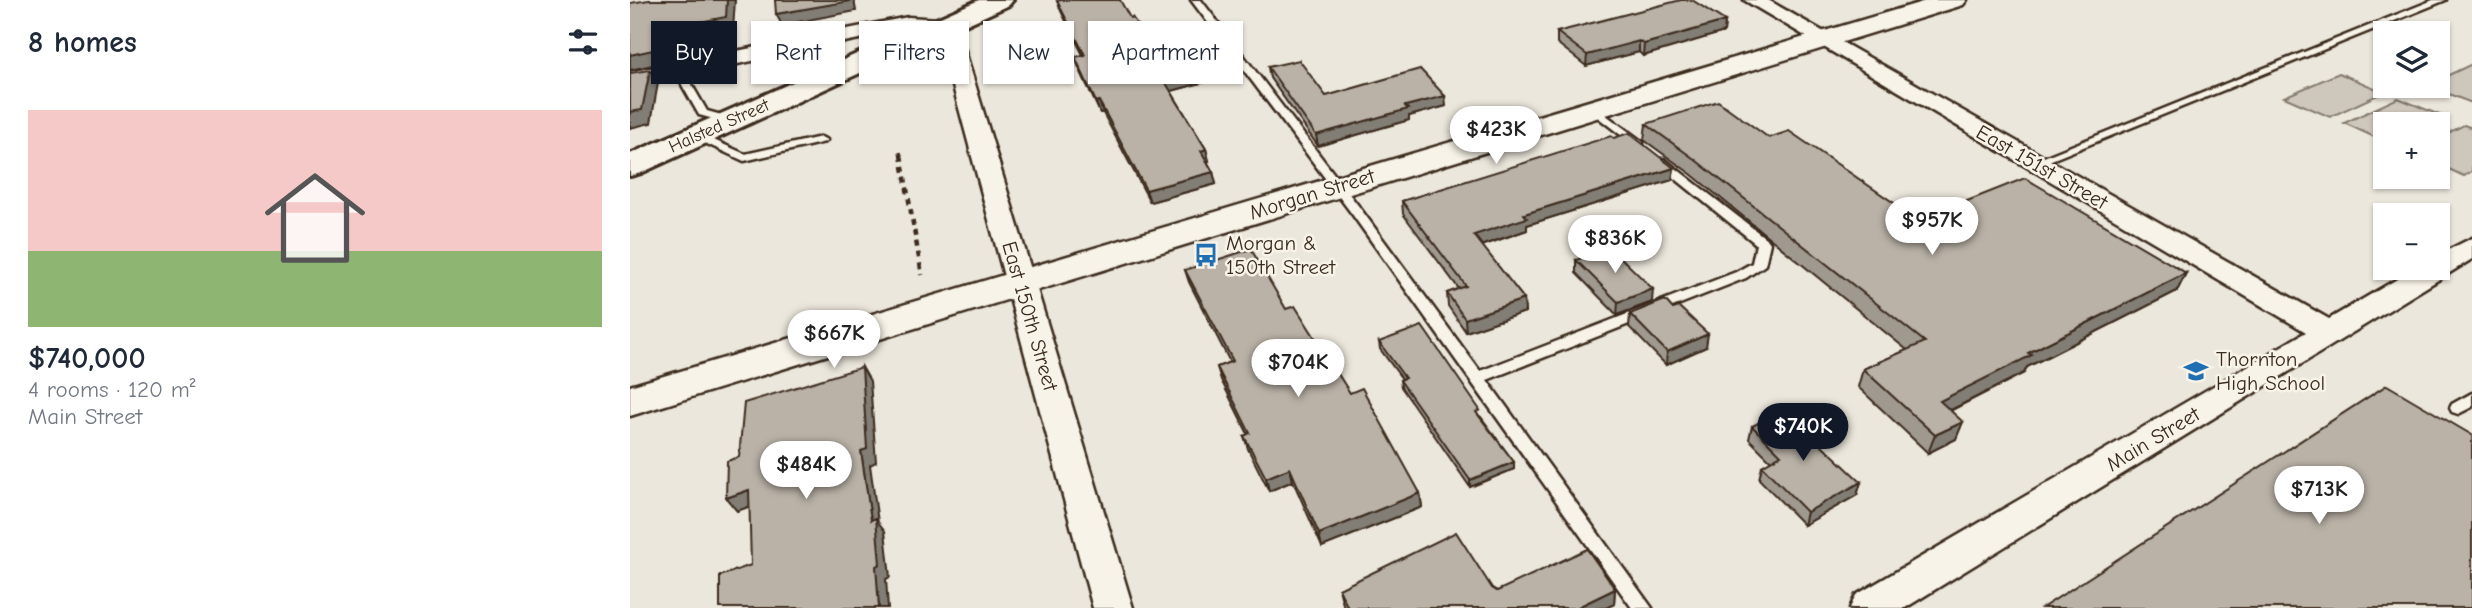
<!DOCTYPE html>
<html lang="en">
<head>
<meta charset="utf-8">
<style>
	:root { --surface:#fff; --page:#f6f6f7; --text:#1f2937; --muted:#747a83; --accent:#111827 }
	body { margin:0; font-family:"Comic Neue",sans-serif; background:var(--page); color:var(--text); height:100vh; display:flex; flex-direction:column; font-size:26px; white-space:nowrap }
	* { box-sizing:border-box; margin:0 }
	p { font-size:23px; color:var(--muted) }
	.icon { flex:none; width:38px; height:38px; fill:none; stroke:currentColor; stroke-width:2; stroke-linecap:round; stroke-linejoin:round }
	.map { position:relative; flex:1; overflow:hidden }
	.sheet { display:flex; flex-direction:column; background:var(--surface); width:630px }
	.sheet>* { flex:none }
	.hud { position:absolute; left:21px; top:21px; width:665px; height:63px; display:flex; gap:14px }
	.buttons { position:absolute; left:1743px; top:21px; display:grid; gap:14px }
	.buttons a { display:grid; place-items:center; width:77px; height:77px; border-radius:0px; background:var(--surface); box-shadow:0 2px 5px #0004; font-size:35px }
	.price { position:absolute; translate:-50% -60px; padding:0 16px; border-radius:24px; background:#fff; color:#222; font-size:23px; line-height:46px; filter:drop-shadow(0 2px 4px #0008) }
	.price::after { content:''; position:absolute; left:50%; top:42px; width:21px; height:16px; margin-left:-10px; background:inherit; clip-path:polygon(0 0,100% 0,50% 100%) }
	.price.on { background:var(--accent); color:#fff }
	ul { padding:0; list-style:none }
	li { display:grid; align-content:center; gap:14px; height:371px; padding:0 28px }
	li span { display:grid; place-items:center; height:217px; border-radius:0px; color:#555 }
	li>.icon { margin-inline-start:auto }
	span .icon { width:126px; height:126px; fill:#fffc; stroke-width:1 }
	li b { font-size:30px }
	h2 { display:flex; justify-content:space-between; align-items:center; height:84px; padding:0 28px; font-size:30px }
	.pill { padding:0 24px; border-radius:0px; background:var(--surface); box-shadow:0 2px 5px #0004; font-size:24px; line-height:63px }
	.pill.on { background:var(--accent); color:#fff }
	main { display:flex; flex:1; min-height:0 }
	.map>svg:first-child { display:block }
</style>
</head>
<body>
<main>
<section class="sheet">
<h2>8 homes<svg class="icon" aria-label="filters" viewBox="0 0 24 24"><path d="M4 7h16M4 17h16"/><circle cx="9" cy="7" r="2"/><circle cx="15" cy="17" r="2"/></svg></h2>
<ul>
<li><span style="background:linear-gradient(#f6c9c9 65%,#8fb573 0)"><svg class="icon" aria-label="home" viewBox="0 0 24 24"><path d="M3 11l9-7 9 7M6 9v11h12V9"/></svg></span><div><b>$740,000</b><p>4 rooms · 120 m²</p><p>Main Street</p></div></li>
</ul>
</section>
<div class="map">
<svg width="1842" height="608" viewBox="0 0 1842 608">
	<rect width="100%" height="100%" fill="#ece7dc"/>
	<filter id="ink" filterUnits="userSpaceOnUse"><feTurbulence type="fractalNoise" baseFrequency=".0143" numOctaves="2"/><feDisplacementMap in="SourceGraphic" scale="14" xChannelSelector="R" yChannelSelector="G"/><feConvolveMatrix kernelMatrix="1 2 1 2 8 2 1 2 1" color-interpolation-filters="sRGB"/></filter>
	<g filter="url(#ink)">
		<g fill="#cec8bc" stroke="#84796d" stroke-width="2">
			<polygon points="1842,64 1842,103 1798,86 1808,86 1808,80"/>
			<polygon points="1709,73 1754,92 1700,117 1654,97"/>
			<polygon points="1768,98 1817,118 1805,124 1755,124 1755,142 1714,123"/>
			<polygon points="1834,125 1842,128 1842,171 1834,176 1808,164 1808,138"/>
		</g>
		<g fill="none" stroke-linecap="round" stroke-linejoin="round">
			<g stroke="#3b2a1e" stroke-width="5">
				<g id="service">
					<polygon points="561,0 571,0 730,208 850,371 1106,272 1122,263 1126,244 1026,163 1026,159 1034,159 1138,240 1140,243 1135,265 1116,278 857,380 1022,608 1002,608 722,214"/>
					<polygon points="1803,0 1816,0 1409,165 1405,167 1399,163"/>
					<polygon points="55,65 60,68 62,85 77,111 106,119 106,123 102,124 69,115 52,85 50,68"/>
					<polygon points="965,107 1013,142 1013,146 1005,146 961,112 960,110"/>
					<polygon points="68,133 115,154 191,137 197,140 195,142 114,161 64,138 64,134"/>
					<polygon points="1842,393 1842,407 1828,414 1822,412 1820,408 1822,404"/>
				</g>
			</g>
			<g stroke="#3b2a1e" stroke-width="5">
				<g id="minor">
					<polygon points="1114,0 1138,0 1699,319 1786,268 1808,268 1808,255 1842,238 1842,259 1275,608 1220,608 1226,595 1676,332"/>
					<polygon points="278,17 324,20 327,24 503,608 463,608 308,30 278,29 0,86 0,72"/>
				</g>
			</g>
			<g stroke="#3b2a1e" stroke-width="5">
				<polygon id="tertiary" points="1299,0 1337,0 1333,5 0,416 0,386"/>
			</g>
			<g stroke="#3b2a1e" stroke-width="6">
				<polygon id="primary" points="349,0 383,0 379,5 11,173 0,176 0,154"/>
			</g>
			<polyline stroke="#3b2a1e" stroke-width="3.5" stroke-dasharray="5 3.5" stroke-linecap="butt" points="270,152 271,157"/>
			<polyline stroke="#3b2a1e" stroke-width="4.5" stroke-dasharray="6 5" stroke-linecap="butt" points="271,155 292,275"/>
			<use href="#service" fill="#f7f3e8" fill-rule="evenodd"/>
			<use href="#minor" fill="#f7f3e8" fill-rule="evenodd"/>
			<use href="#tertiary" fill="#f7f3e8" fill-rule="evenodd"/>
			<use href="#primary" fill="#f7f3e8" fill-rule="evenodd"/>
		</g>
		<g fill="#a09990" stroke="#3b2a1e" stroke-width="2">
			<polygon points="427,1 500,18 526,52 608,73 541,91 576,149 579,161 577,161 583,172 586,184 520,202 473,113 470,113 449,68 445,57 453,55 431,11"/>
			<polygon points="1095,21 1094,32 1013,56 1009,52 956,66 927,43 927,32"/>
			<polygon points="638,67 696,96 816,106 779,116 779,120 688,146 640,78"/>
			<polygon points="1016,124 1139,138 1289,220 1556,273 1547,291 1397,367 1394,373 1320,411 1326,439 1298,453 1228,387 1233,369 1277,350 1061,174 1014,140"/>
			<polygon points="984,138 1044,168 1042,180 897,225 897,230 852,246 894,299 895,312 836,332 818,306 817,293 829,289 773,214 772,201"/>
			<polygon points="946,260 1022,302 987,315 946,273"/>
			<polygon points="555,270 656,309 720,393 790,493 792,507 692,547 663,481 639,491 618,449 614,436 618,434 591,380 587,367 600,362 559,282"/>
			<polygon points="1000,314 1076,347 1036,365 999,327"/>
			<polygon points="749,342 851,417 884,462 884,469 840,487 771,387 770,380 772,379 750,349"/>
			<polygon points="1122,426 1231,482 1227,495 1174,525 1129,479 1132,466 1141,461 1119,439"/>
			<polygon points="862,588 867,591 985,589 984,604 976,608 714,608 709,589"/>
		</g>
		<g fill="#827d75" stroke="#3b2a1e" stroke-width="2">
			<polygon points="97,0 105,0 103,30 35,43 32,63 0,70 0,55 27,30"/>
			<polygon points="221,0 224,0 226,11 152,25 146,14"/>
			<polygon points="1095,21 1094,32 1013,56 1014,44"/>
			<polygon points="1009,41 1009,52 956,66 957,55"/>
			<polygon points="605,62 608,73 538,92 534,80"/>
			<polygon points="20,70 28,83 21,123 0,128 0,112"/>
			<polygon points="815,96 816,106 779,116 779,120 688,146 686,135 775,106"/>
			<polygon points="469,101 473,113 470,113 466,102"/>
			<polygon points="576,149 579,161 574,162 571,151"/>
			<polygon points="1044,168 1042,180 897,225 897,230 844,248 844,235 894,214"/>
			<polygon points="583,172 586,184 520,202 516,190"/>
			<polygon points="1556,273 1547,291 1397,367 1394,373 1303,419 1310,401 1398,353"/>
			<polygon points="1023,289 1022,302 987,315 988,302"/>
			<polygon points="894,299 895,312 836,332 835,319"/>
			<polygon points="1078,334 1076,347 1036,365 1037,352"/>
			<polygon points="232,367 240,381 246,462 240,465 248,522 255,531 260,577 256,579 258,608 249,608 241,520 231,451"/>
			<polygon points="1333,422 1326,439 1298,453 1305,435"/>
			<polygon points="884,462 884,469 840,487 840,480"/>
			<polygon points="660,468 663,481 639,491 636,478"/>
			<polygon points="1231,482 1227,495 1174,525 1177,512"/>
			<polygon points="119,490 130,503 107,511 96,498"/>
			<polygon points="790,493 792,507 692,547 689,534"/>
			<polygon points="985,589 984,604 976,608 946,608"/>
		</g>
		<g fill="#bab2a7" stroke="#3b2a1e" stroke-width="2">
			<polygon points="19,0 97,0 96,17 27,30 23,50 0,55 0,3"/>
			<polygon points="145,0 221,0 221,1 146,14"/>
			<polygon points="431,0 490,0 500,18 502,17 526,52 586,37 605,62 534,80 576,149 571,151 583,172 516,190 469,101 466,102 445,57 455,55 427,1"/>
			<polygon points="1051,0 1062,0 1095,21 1014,44 1009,41 957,55 927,32"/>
			<polygon points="669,60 696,96 790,69 815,96 775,106 778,109 686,135 638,67"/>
			<polygon points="20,70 12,110 0,112 0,73"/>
			<polygon points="1088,101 1139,138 1159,131 1289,220 1395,178 1556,273 1398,353 1402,355 1310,401 1333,422 1305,435 1233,369 1295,342 1063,158 1016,124"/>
			<polygon points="999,133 1044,168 894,214 897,218 844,235 894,299 835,319 817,293 836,286 772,201 981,136 984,138"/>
			<polygon points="981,248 1023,289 988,302 946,260"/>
			<polygon points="621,249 656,309 665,306 720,393 732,388 790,493 689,534 660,468 636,478 614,436 620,433 587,367 603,361 555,270"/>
			<polygon points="1035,300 1043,309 1049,307 1078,334 1037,352 1000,314"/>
			<polygon points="792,326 850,410 846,412 884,462 840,480 770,380 775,378 749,342"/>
			<polygon points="232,367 237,449 231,451 241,520 246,518 250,564 246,566 249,608 90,608 90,576 121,565 119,490 96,498 97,461 109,457 114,403"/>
			<polygon points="1757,385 1842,435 1842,608 1412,608"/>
			<polygon points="1155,410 1231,482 1177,512 1132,466 1151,455 1122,426"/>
			<polygon points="826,532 862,588 867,591 957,549 985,589 946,608 718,608 709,589"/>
		</g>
	</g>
	<defs>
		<g id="bus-bare" transform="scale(1.89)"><path d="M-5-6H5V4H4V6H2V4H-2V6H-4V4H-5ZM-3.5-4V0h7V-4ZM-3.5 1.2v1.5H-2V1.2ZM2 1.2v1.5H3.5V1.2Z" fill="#1f6fb2" stroke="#f7f3e8" stroke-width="2.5" paint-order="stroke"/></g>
		<g id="school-bare" transform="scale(1.89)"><path d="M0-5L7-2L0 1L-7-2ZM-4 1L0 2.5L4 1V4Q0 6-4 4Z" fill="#1f6fb2" stroke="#f7f3e8" stroke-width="2.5" paint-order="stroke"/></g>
	</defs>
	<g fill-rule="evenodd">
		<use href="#bus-bare" x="576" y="255"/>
		<use href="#school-bare" x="1566" y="371"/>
	</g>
	<g text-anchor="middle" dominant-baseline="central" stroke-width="5" stroke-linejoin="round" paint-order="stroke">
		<g font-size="18" fill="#3b2a1e" stroke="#f7f3e8">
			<text transform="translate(89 126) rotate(-24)">Halsted Street</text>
		</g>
		<g font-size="21" fill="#3b2a1e" stroke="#f7f3e8">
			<text transform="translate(1412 167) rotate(30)">East 151st Street</text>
			<text transform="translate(682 194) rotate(-17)">Morgan Street</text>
			<text transform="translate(400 316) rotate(74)">East 150th Street</text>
			<text transform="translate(1523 439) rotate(-31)">Main Street</text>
		</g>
		<g font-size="21" fill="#3b2a1e" stroke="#f7f3e8" text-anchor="start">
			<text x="596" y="243">Morgan &amp;<tspan x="596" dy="24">150th Street</tspan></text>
			<text x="1586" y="359">Thornton<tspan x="1586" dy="24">High School</tspan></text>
		</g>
	</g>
</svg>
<div class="buttons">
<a><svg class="icon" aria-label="layers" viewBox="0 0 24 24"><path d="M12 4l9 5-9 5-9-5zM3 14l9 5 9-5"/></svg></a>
<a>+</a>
<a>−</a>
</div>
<b class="price" style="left:866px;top:166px">$423K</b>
<b class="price" style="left:1302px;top:257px">$957K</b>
<b class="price" style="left:985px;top:275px">$836K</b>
<b class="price" style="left:204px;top:370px">$667K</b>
<b class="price" style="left:668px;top:399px">$704K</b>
<b class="price on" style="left:1173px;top:463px">$740K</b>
<b class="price" style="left:176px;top:501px">$484K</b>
<b class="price" style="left:1689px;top:526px">$713K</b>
<div class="hud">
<a class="pill on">Buy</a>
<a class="pill">Rent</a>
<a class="pill">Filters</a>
<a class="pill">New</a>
<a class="pill">Apartment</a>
</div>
</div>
</main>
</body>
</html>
